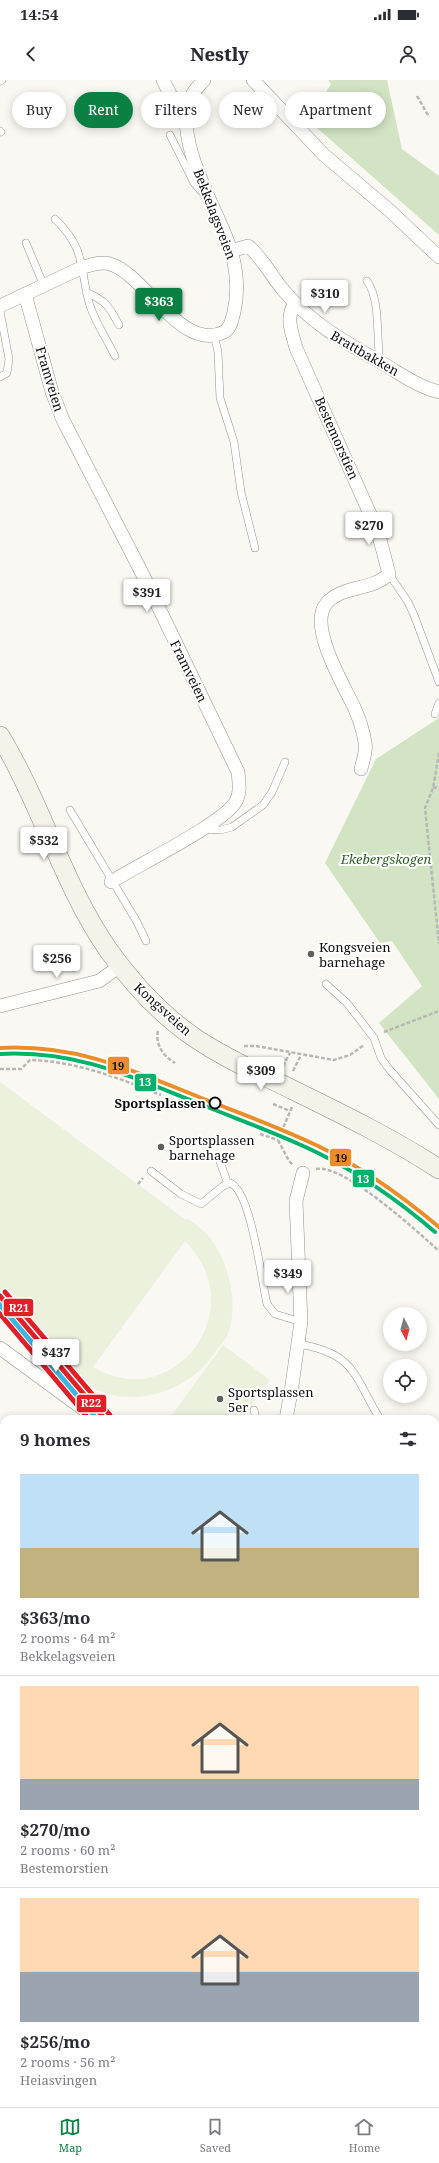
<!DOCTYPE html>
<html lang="en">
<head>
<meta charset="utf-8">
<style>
	:root { --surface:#fff; --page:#f7f7f7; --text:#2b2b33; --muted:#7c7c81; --line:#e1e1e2; --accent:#0b8043 }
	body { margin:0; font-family:"Noto Serif",serif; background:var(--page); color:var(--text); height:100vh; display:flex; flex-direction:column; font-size:15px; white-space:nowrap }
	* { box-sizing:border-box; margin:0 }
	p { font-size:13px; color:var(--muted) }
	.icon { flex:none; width:22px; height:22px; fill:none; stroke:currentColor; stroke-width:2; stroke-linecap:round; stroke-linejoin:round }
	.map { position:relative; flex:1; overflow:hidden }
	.side { position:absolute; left:0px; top:1335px; width:439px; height:692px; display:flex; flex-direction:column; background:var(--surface); border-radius:12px 12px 0 0; box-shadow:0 2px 10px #0003 }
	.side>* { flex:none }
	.guide { position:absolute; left:12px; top:12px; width:415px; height:36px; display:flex; gap:8px }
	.needle { width:26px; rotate:174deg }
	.controls { position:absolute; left:383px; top:1227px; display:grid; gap:8px }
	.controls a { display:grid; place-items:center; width:44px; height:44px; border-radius:50%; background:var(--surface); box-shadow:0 2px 10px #0003; font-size:20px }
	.price { position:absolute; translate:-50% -34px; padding:0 9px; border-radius:4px; background:#fff; color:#222; font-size:13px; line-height:26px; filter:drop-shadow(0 1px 2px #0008) }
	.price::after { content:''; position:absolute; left:50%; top:24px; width:12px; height:9px; margin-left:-6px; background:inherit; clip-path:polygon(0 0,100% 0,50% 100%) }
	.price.active { background:var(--accent); color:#fff }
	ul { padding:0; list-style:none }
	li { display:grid; align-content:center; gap:8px; height:212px; padding:0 20px }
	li+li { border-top:1px solid var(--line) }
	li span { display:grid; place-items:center; height:124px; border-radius:0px; color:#555 }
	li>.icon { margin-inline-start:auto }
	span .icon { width:72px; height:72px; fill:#fffc; stroke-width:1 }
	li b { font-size:17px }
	h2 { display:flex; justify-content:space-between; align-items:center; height:48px; padding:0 20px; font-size:17px }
	.chip { padding:0 14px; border-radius:18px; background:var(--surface); box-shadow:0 2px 10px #0003; font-size:14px; line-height:36px }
	.chip.active { background:var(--accent); color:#fff }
	.status { display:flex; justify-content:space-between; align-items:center; height:28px; padding:0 20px; background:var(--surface); direction:ltr }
	.status svg { height:11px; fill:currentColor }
	header { display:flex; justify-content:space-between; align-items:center; height:52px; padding:0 20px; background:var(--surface); font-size:18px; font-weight:800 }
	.tabs { display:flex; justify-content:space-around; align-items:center; height:56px; border-top:1px solid var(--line); background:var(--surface); font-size:11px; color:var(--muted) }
	.tabs a { display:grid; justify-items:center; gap:2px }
	.tabs .active { color:var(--accent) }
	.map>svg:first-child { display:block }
</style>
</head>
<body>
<div class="status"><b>14:54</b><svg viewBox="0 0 49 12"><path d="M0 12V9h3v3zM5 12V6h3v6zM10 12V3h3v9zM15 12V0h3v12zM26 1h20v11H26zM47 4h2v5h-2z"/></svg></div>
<header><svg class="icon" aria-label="back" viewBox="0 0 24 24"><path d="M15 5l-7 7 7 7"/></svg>Nestly<svg class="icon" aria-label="person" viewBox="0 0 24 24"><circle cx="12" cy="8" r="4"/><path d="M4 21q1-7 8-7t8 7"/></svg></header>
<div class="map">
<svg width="439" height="2027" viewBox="0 0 439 2027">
	<rect width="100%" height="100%" fill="#faf8f2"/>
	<g fill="#d2e4c3">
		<polygon points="328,0 387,0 402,69 439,96 439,155 308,40 331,4"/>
		<polygon points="439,638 439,1019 379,943 422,906 392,861 380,863 325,783 376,679"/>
		<polygon points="435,1867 439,1872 439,2027 19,2027 22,2023 435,2023"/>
	</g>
	<g fill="#ebf1dd" fill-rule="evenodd">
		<path d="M0 1002 186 1140 187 1138C195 1144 204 1150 210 1158 229 1182 239 1224 228 1254 225 1260 220 1266 216 1271 192 1307 150 1324 108 1314 75 1305 28 1262 0 1240ZM185 1161C254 1230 173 1335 93 1287Z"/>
		<polygon points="223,1265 270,1300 242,1339 169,1339"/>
	</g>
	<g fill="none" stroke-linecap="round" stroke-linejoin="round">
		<g stroke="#939290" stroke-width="8">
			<g id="service">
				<polyline points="0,1 2,0"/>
				<polyline points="0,51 1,52"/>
				<polyline points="170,55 194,103 201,111"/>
				<path d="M55 139C87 170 79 188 90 226 96 243 107 260 115 276"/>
				<polyline points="26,163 44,206"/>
				<path d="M367 201C381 220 376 258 380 282"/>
				<path d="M86 212C106 221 109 226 119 245"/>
				<polyline points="0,231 9,279 7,293 0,297"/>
				<polyline points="214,254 218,272 220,318 234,362 241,412 255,468"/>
				<polyline points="389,494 408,522 414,535 439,602"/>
				<polyline points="435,634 439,623"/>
				<polyline points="70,730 137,842 146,861"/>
				<polyline points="203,749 221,750 232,747 263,725 272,712 285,682"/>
				<polyline points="326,904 347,923 374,958 381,978 389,989 439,1045"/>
				<polyline points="219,1079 228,1104"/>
				<path d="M151 1091 181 1114 201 1124 223 1106 230 1103C251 1110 262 1203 267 1224L275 1234 301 1242"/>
				<path d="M299 1264C356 1274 353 1295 380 1339"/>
				<polyline points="254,1330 256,1339"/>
				<polyline points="435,1408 439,1410"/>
				<polyline points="435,1508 439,1507"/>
			</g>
		</g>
		<g stroke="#939290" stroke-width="14">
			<g id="minor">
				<polyline points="163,0 174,22 181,28 188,27"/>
				<polyline points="253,0 324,75 389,130 439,177"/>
				<path d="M231 171 248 166C263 178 271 196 284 211 312 244 345 262 382 283 401 294 418 307 439 312"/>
				<path d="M25 214 52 312 63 340 145 499 238 692C239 702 241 712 236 721 226 742 136 786 111 802"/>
				<path d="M295 223C285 238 292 252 296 268L378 452 389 494C372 511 341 505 326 524 308 546 344 606 354 627 359 638 363 650 365 662 367 671 363 680 361 689"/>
				<path d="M0 226 83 187C92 185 101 181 110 184 145 194 181 273 224 252 231 248 232 239 234 232 240 205 235 177 224 152 210 118 173 53 191 17 194 10 200 5 204 0"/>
				<polyline points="0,926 99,901 120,886"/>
				<polyline points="0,1268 97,1339"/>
				<polyline points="286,1339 291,1312 301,1242 296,1121 303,1093"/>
				<polyline points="0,1602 4,1605"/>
				<polyline points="0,1643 4,1643"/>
				<polyline points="435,1660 439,1665"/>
				<polyline points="435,1713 439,1710"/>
				<polyline points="0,1907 4,1902"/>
			</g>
		</g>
		<g stroke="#8a8986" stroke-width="20">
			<path id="secondary" d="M0 656C42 725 63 805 109 871 133 904 161 935 195 958 226 979 261 994 295 1011 344 1035 393 1059 439 1089"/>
		</g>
		<g stroke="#b7b7b6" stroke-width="2.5" stroke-dasharray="4 2" stroke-linecap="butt">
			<polyline points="417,16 429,37"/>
			<polyline points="439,673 433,708 425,728 439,864"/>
			<polyline points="433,708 439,707"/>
			<path d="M158 951C155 964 163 976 175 983"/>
			<polyline points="384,952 439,931"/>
			<polyline points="244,966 256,966 334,980 350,975 364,965"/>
			<polyline points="283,986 290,973"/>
			<path d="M0 989H21L30 980C75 981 119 998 161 1015"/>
			<polyline points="293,991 301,975"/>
			<polyline points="273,1024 290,1031"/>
			<polyline points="292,1027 278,1060 289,1081 293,1085"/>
			<polyline points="260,1054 278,1060"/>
			<path d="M316 1089C343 1083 418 1152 439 1171"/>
			<polyline points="138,1104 143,1098"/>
			<polyline points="435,1918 439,1925"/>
			<polyline points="195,2023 200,2027"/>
			<polyline points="220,2027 220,2023"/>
		</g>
		<use href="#service" stroke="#fefefd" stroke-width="7"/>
		<use href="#minor" stroke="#fefefd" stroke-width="13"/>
		<use href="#secondary" stroke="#f3f3ea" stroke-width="19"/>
		<g stroke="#fff" stroke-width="8">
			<polyline id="rail-1" points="0,1216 105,1339"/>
		</g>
		<g stroke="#fff" stroke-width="8">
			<polyline id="rail-2" points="0,1225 97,1339"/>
		</g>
		<g stroke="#fff" stroke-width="8">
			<polyline id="rail-3" points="5,1212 110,1335"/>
		</g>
		<g stroke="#fff" stroke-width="8">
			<polyline id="rail-4" points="0,1234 89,1339"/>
		</g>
		<use href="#rail-1" stroke="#df2027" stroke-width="5"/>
		<use href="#rail-2" stroke="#3eb5de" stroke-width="5"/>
		<use href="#rail-3" stroke="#df2027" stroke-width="5"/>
		<use href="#rail-4" stroke="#df2027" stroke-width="5"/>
		<g stroke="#fff" stroke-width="7">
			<path id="tram-1" d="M0 968C78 964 134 991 204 1019 242 1034 281 1048 318 1066 362 1087 402 1116 439 1147"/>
		</g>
		<g stroke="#fff" stroke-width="7">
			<path id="tram-2" d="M0 974C77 970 132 997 200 1024 239 1040 280 1054 318 1073 360 1094 399 1121 435 1152"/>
		</g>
		<use href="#tram-1" stroke="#eb8d28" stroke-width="4"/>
		<use href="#tram-2" stroke="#00b26b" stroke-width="4"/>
	</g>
	<g fill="#5f5f5c" stroke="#fff" stroke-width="1.5">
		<circle cx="311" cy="874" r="4"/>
		<circle cx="161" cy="1067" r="4"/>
		<circle cx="220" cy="1319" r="4"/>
	</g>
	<circle fill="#fff" stroke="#0c0c0c" stroke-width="2" cx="215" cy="1023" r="5.5"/>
	<g text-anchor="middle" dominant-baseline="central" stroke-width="4" stroke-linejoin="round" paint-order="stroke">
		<g font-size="13" fill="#0c0c0c" stroke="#fff">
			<text transform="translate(215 134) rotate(69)">Bekkelagsveien</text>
			<text transform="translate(365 273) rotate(30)">Brattbakken</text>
			<text transform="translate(50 299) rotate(73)">Framveien</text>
			<text transform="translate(337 358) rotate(66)">Bestemorstien</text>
			<text transform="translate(189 591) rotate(64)">Framveien</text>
			<text transform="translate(163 929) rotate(42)">Kongsveien</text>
		</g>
		<g font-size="13" font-style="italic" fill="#2d5d24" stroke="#fff">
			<text x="386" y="779">Ekebergskogen</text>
		</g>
		<g font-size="13" fill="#0c0c0c" stroke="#fff" text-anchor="start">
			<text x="319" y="867">Kongsveien<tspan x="319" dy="15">barnehage</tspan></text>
			<text x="169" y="1060">Sportsplassen<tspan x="169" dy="15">barnehage</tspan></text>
			<text x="228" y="1312">Sportsplassen<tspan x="228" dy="15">5er</tspan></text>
		</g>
		<g font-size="13" font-weight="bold" fill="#0c0c0c" stroke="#fff" text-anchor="end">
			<text x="206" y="1023">Sportsplassen</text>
		</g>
	</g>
	<g stroke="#fff" stroke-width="1.5">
		<rect x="107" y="976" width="23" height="19" rx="4" fill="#eb8d28"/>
		<rect x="134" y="993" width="23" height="19" rx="4" fill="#00b26b"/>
		<rect x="329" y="1068" width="23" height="19" rx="4" fill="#eb8d28"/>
		<rect x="352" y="1089" width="23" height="19" rx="4" fill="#00b26b"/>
		<rect x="3" y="1218" width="31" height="19" rx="4" fill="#df2027"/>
		<rect x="76" y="1314" width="31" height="19" rx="4" fill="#df2027"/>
	</g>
	<g font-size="11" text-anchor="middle" font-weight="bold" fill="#fff">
		<text x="145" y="1006">13</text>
		<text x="363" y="1103">13</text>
		<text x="19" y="1232">R21</text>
		<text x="91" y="1327">R22</text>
	</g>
	<g font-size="11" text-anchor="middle" font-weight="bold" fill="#111">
		<text x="118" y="990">19</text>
		<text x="341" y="1082">19</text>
	</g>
</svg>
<div class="controls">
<a><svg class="needle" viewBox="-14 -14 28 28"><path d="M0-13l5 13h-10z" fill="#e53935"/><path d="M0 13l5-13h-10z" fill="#7c7c81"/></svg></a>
<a><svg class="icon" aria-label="locate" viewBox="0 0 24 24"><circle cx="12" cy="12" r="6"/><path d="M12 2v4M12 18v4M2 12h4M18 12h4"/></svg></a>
</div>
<b class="price" style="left:325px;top:234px">$310</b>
<b class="price active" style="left:159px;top:242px">$363</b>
<b class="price" style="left:369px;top:466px">$270</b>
<b class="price" style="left:147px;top:533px">$391</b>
<b class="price" style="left:44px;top:781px">$532</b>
<b class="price" style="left:57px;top:899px">$256</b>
<b class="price" style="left:261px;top:1011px">$309</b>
<b class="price" style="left:288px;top:1214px">$349</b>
<b class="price" style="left:56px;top:1293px">$437</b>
<div class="guide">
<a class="chip">Buy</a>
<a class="chip active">Rent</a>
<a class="chip">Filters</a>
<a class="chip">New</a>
<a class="chip">Apartment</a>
</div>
<section class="side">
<h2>9 homes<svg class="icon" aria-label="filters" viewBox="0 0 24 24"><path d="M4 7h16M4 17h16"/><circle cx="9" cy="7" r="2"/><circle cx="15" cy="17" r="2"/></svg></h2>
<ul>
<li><span style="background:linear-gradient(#bfe0f5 60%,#c2b280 0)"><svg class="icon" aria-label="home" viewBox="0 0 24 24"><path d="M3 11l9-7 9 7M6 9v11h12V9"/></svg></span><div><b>$363/mo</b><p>2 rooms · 64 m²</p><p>Bekkelagsveien</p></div></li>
<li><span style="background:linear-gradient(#ffd9b3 75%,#9aa5b1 0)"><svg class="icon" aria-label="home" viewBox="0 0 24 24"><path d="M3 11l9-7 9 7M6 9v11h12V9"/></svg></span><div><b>$270/mo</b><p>2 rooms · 60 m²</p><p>Bestemorstien</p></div></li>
<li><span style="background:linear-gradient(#ffd9b3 60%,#9aa5b1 0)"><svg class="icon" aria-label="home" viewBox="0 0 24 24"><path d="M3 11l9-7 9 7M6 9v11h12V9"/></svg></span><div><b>$256/mo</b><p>2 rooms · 56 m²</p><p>Heiasvingen</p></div></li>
</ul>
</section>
</div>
<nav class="tabs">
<a class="active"><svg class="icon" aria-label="map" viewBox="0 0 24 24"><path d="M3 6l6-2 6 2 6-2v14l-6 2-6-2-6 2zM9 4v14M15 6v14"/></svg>Map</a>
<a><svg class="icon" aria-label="saved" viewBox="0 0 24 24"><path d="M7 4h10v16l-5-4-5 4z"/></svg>Saved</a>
<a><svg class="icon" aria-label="home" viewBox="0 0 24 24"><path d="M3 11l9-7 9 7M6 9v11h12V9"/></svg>Home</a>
</nav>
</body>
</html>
